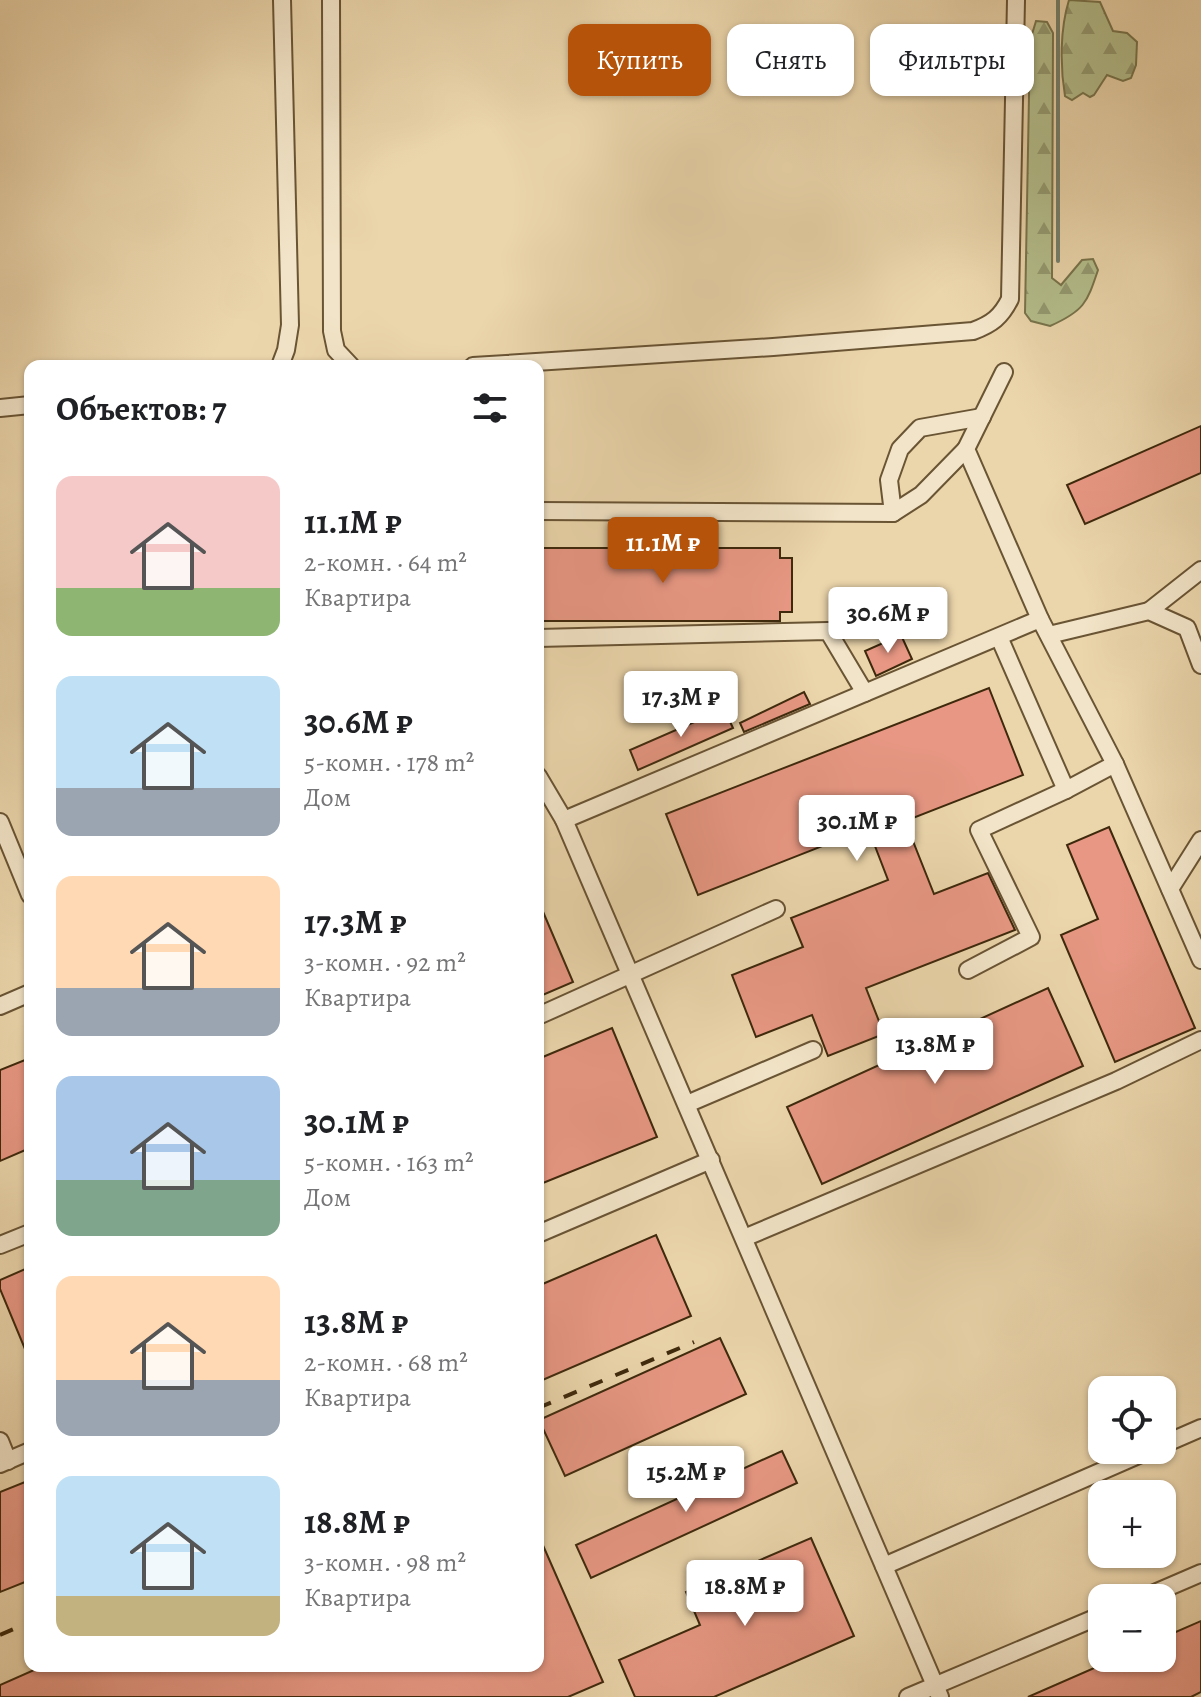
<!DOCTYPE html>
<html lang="ru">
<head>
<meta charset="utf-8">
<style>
	:root { --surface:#fff; --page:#f2f2f2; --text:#202124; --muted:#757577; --accent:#b45309 }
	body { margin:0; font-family:Alegreya,serif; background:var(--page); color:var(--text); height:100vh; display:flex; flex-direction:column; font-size:30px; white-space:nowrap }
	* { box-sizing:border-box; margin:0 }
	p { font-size:26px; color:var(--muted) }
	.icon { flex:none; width:44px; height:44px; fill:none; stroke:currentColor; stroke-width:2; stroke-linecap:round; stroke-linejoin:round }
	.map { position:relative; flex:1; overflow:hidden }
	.side { position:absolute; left:24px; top:360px; width:520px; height:1312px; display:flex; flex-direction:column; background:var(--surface); border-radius:16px; box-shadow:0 2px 6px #0004 }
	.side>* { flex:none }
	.top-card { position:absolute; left:568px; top:24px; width:512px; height:72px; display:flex; gap:16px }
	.fabs { position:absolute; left:1088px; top:1376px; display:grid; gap:16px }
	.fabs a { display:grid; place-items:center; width:88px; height:88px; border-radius:16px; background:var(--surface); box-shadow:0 2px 6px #0004; font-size:40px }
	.price { position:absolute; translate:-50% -68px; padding:0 18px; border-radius:8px; background:#fff; color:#222; font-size:26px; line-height:52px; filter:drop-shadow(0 2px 4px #0008) }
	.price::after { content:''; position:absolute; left:50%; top:48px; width:24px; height:18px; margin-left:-12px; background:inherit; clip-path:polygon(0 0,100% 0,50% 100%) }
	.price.selected { background:var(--accent); color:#fff }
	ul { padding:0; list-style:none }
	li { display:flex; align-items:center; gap:24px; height:200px; padding:0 32px }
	li span { display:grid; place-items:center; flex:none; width:224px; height:160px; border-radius:16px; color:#555 }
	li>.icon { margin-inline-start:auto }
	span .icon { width:96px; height:96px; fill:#fffc; stroke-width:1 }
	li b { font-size:34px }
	h2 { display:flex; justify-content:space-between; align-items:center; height:96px; padding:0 32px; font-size:34px }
	.chip { padding:0 28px; border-radius:16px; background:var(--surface); box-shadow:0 2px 6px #0004; font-size:28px; line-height:72px }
	.chip.selected { background:var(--accent); color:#fff }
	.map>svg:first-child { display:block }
</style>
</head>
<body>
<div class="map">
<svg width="1201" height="1697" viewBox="0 0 1201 1697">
	<defs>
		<pattern id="forest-firs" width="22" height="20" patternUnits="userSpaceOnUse" patternTransform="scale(2)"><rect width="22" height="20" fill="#b4be8c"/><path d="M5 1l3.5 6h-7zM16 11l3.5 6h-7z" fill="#949a71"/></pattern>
	</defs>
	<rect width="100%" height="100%" fill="#ebd5ab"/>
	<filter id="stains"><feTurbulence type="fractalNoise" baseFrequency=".0025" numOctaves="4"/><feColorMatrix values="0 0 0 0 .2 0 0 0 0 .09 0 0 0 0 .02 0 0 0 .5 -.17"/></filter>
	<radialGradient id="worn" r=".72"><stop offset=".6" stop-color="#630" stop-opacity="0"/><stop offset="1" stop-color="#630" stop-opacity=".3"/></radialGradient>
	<g fill="url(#forest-firs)" stroke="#79744c" stroke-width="2">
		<path d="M1069 0 1100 2 1113 31 1127 33 1137 42 1136 65 1131 78 1123 81 1107 75 1094 95 1090 97 1083 93 1072 100 1065 96C1060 66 1060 29 1069 0Z"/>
		<path d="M1036 21 1047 22 1053 33 1052 278 1061 285 1082 260 1093 259 1098 270C1087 303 1084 311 1050 326L1031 321 1025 313 1030 41Z"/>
	</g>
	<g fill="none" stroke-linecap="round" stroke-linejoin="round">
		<polyline stroke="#747f6c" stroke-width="4" points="1058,0 1058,261"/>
	</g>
	<g fill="#e79783" stroke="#3e290c" stroke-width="2">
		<polygon points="1201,426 1201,473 1085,524 1067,485"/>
		<polygon points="538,548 780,548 780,558 792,558 792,612 780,612 780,621 538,621"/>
		<polygon points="901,635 912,659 876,676 865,651"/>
		<polygon points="989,688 1023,775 905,821 934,894 988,873 1015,930 866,988 884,1034 828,1056 812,1015 756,1037 732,975 803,947 791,918 888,880 868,828 698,895 666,814"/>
		<polygon points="804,692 810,704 744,732 740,723"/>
		<polygon points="724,709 733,728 638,770 630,750"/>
		<polygon points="1109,827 1195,1028 1115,1062 1061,935 1098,919 1067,845"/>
		<polygon points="538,900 573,982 538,997"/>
		<polygon points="1048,988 1083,1066 822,1184 787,1107"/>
		<polygon points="612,1028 657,1137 538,1185 538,1059"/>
		<polygon points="30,1058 30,1148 0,1161 0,1070"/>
		<polygon points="656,1235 691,1316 538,1382 538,1286"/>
		<polygon points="30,1267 30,1361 0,1289 0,1280"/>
		<polygon points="720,1338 746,1394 565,1476 539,1420"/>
		<polygon points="782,1451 797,1483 591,1578 576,1545"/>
		<polygon points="30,1480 30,1580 0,1592 0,1492"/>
		<polygon points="538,1534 603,1682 568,1697 0,1697 0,1685 43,1666 538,1666"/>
		<polygon points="811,1538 854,1636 714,1697 635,1697 619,1660 700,1625 686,1592"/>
		<polygon points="1201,1621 1201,1692 1191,1697 1028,1697 1117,1658 1162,1658 1162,1638"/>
	</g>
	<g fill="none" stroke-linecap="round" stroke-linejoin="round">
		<g stroke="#695434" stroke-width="20">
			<g id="minor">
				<polyline points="331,0 332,331 336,350 351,366"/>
				<polyline points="280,366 286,350 290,325 282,0"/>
				<path d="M473 366 773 347 973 331C992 324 1001 317 1010 299L1016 0"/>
				<polyline points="0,408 30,405"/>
				<polyline points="538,511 893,513 921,495 966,449"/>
				<polyline points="893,513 889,480 900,449 920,428 982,417"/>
				<polyline points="1149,611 1201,570"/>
				<polyline points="1040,619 1115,764 1201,960"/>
				<polyline points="1049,635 1149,611 1187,628 1201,665"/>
				<polyline points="999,637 1066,790"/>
				<polyline points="538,638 828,631 865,693"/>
				<polyline points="538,776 564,820 940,1697"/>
				<polyline points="564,820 1040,619 966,449 1004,372"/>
				<polyline points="0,822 30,895"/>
				<polyline points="1170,889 1201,840"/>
				<polyline points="968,970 1031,937 979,830 1066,790 1115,764"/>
				<polyline points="0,1006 30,993"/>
				<polyline points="538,1016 776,909"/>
				<polyline points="687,1104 813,1050"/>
				<polyline points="538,1234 711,1160"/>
				<polyline points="744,1238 1116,1081 1201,1040"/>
				<polyline points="0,1245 30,1233"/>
				<polyline points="0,1441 8,1461"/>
				<polyline points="1162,1445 1201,1428"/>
				<polyline points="0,1464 30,1451"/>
				<polyline points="884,1566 1150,1450"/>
				<polyline points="1143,1598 1201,1573"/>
				<polyline points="908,1697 1102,1615"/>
			</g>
		</g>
		<use href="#minor" stroke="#f2e4c8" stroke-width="16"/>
		<g stroke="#3e290c" stroke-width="4" stroke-dasharray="14 14" stroke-linecap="butt">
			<polyline points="538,1408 694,1342"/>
			<polyline points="0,1635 30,1622"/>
		</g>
	</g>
	<rect width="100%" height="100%" filter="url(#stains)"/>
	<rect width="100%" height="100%" fill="url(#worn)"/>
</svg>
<div class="fabs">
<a><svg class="icon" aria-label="locate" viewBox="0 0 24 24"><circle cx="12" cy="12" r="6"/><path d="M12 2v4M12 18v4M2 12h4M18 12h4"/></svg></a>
<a>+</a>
<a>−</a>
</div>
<b class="price selected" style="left:663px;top:585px">11.1M ₽</b>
<b class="price" style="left:888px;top:655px">30.6M ₽</b>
<b class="price" style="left:681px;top:739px">17.3M ₽</b>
<b class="price" style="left:857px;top:863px">30.1M ₽</b>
<b class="price" style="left:935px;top:1086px">13.8M ₽</b>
<b class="price" style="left:686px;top:1514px">15.2M ₽</b>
<b class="price" style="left:745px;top:1628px">18.8M ₽</b>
<div class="top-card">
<a class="chip selected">Купить</a>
<a class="chip">Снять</a>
<a class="chip">Фильтры</a>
</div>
<section class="side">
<h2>Объектов: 7<svg class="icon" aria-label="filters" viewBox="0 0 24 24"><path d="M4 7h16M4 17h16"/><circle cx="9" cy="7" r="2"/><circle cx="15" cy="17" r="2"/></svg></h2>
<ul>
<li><span style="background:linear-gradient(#f6c9c9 70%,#8fb573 0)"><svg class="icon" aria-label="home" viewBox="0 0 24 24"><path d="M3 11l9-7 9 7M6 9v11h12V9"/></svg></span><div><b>11.1M ₽</b><p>2-комн. · 64 m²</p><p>Квартира</p></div></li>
<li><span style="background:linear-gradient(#bfe0f5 70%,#9aa5b1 0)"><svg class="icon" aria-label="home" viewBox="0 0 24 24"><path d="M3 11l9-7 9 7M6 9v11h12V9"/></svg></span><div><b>30.6M ₽</b><p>5-комн. · 178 m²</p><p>Дом</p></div></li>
<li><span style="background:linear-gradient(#ffd9b3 70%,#9aa5b1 0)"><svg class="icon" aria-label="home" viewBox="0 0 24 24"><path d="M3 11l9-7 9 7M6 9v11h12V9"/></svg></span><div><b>17.3M ₽</b><p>3-комн. · 92 m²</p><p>Квартира</p></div></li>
<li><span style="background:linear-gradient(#a9c7e8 65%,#7fa58c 0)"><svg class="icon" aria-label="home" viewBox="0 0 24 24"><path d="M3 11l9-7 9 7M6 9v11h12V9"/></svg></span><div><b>30.1M ₽</b><p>5-комн. · 163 m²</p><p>Дом</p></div></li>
<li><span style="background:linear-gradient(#ffd9b3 65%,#9aa5b1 0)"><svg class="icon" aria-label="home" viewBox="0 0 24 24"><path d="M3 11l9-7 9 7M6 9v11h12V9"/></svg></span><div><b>13.8M ₽</b><p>2-комн. · 68 m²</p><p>Квартира</p></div></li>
<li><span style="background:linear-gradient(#bfe0f5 75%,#c2b280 0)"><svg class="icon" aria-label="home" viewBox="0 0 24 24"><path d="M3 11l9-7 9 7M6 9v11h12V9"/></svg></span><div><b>18.8M ₽</b><p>3-комн. · 98 m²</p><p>Квартира</p></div></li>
</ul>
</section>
</div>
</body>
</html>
